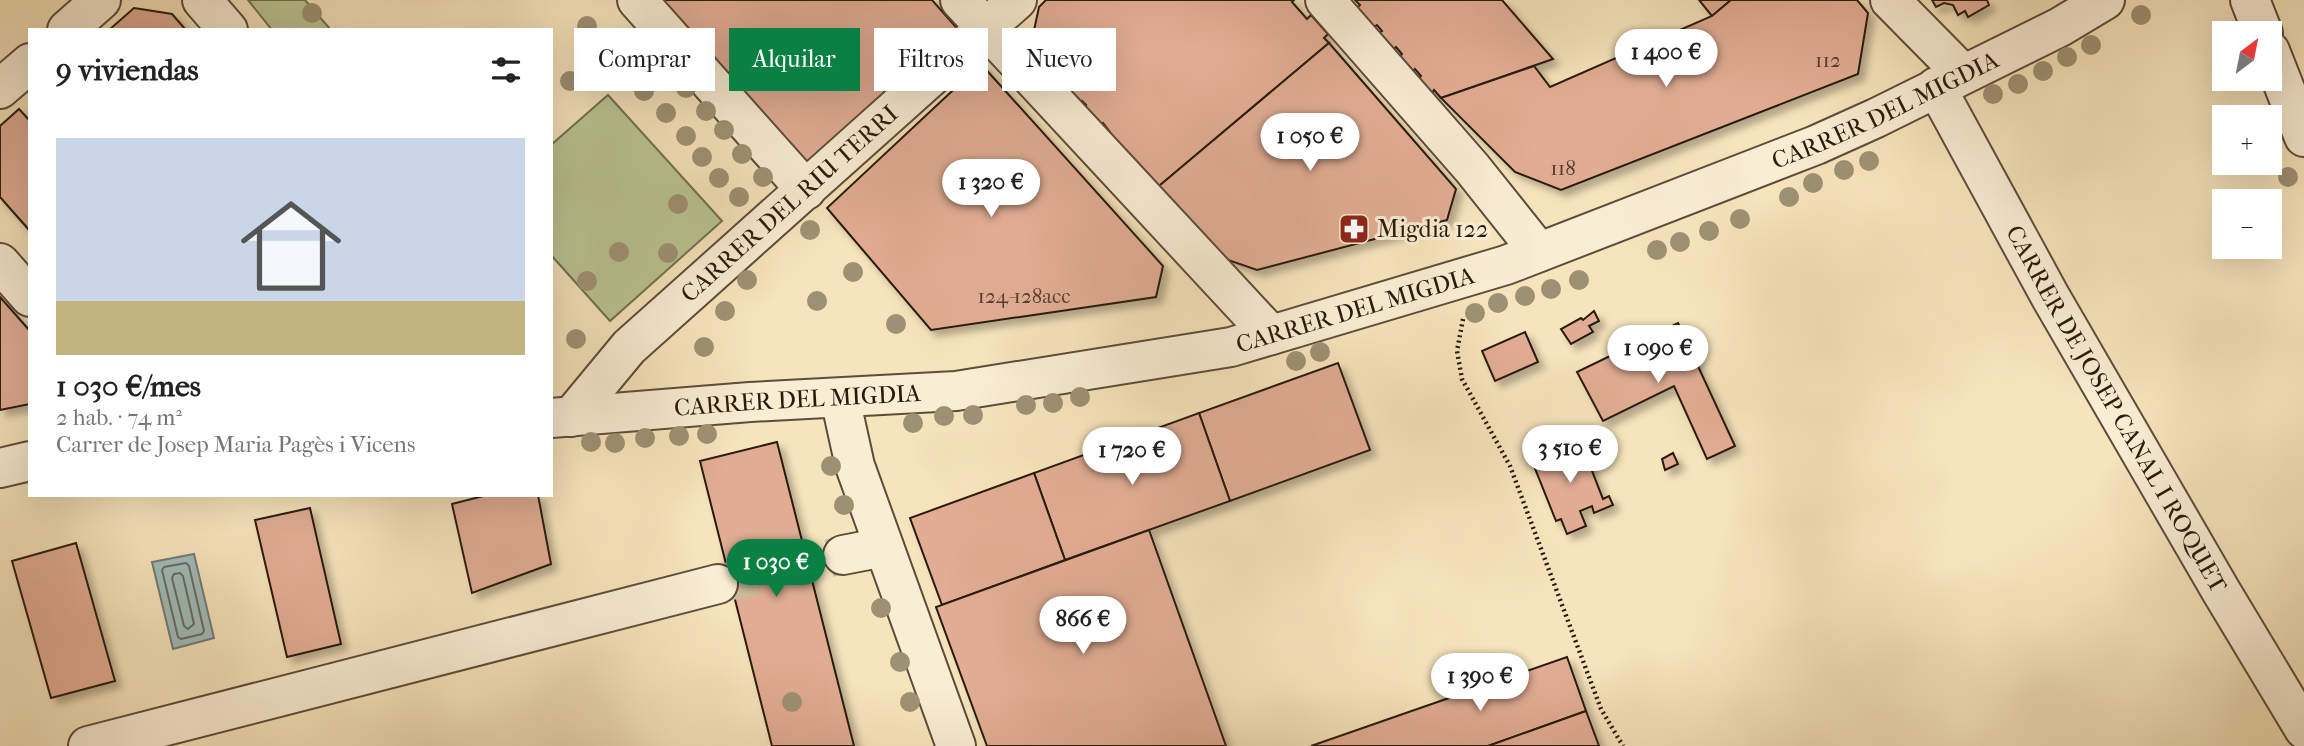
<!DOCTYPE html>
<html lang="es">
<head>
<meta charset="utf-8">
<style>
	:root { --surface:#fff; --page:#f6f6f6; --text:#222; --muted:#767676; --accent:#0b8043 }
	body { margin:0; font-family:"IM FELL French Canon",serif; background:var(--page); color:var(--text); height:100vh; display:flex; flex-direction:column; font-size:26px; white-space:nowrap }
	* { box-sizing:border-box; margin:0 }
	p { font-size:23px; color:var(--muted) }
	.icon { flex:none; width:38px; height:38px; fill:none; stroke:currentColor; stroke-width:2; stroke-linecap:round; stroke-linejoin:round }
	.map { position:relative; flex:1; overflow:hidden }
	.panel { position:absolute; left:28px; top:28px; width:525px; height:469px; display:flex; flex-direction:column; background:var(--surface); border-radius:0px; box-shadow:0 7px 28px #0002 }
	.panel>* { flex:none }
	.guide { position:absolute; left:574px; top:28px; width:665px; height:63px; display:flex; gap:14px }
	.needle { width:46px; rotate:32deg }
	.tools { position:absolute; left:2212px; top:21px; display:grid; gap:14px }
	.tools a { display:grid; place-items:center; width:70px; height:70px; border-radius:0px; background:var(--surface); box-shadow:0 7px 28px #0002; font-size:35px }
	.price { position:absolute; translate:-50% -60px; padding:0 16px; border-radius:24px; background:#fff; color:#222; font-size:23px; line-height:46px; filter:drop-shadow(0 2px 4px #0008) }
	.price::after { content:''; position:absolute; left:50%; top:42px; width:21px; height:16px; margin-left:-10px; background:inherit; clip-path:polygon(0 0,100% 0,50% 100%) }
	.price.current { background:var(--accent); color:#fff }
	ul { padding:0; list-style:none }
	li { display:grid; align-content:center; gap:14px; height:371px; padding:0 28px }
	li span { display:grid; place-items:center; height:217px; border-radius:0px; color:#555 }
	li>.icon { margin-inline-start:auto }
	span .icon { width:126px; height:126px; fill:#fffc; stroke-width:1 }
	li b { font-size:30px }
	h2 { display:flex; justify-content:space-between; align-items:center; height:84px; padding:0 28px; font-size:30px }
	.tag { padding:0 24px; border-radius:0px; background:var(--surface); box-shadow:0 7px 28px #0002; font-size:24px; line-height:63px }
	.tag.current { background:var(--accent); color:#fff }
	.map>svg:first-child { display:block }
</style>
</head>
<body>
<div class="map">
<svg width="2304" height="746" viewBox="0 0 2304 746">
	<defs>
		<filter id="shadow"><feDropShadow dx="6" dy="6" stdDeviation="3.5" flood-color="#0004"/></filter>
	</defs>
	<rect width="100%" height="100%" fill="#f6e4bc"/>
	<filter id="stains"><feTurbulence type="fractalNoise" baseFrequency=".00286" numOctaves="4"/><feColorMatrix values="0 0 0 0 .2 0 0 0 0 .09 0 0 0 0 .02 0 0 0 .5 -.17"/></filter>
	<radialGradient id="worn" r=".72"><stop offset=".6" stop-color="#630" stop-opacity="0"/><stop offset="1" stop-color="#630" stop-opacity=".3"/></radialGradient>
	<g fill="#bac593" stroke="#727051" stroke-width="2">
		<polygon points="248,0 305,0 331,30 272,30"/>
		<polygon points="608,95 722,221 610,321 551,255 551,145"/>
	</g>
	<polygon fill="#a0bcba" stroke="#717b76" stroke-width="2" points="194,554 214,638 173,649 152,562"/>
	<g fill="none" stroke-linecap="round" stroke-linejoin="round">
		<g stroke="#666b64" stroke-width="2">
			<polygon points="186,563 189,566 204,631 202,634 181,639 178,637 162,570 164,567"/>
			<polygon points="180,573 183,576 194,624 188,629 184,626 172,578 174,574"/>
		</g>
	</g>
	<g fill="#e0ac93" stroke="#2b1a0f" stroke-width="2" filter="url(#shadow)">
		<polygon points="649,0 932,0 963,35 803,177"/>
		<polygon points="1046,0 1294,0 1292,2 1307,19 1311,15 1328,34 1324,38 1329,43 1159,186 1127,151 1123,155 1106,135 1110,132 1103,123 1099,127 1082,108 1086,105 1082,101 1078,105 1030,49 1039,7"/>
		<polygon points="1355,0 1502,0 1553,59 1441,98 1434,90 1432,93 1419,78 1421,76 1415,69 1413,71 1400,56 1402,54 1396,47 1394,49 1379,33 1382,31 1377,25 1374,27 1357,8 1360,5"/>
		<polygon points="1699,0 1731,0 1712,16"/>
		<polygon points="1731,0 1857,0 1868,13 1858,74 1561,190 1515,172 1441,98 1534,66 1550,87 1712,16"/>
		<polygon points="1932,0 1987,0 1989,5 1968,17 1965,11 1958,15 1953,5 1944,3 1936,7"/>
		<polygon points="134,8 172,14 186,30 109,30"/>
		<polygon points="1329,43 1456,189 1447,220 1257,270 1225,259 1159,186"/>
		<polygon points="981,64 1163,266 1156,297 931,330 827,208"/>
		<polygon points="19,109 30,121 30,231 0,197 0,126"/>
		<polygon points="0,297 30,331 30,404 0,410"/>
		<polygon points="1594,311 1599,321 1589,326 1593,332 1571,344 1561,329 1581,318 1583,320"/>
		<polygon points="1678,323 1735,446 1707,459 1674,386 1603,421 1577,372"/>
		<polygon points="1525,332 1538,362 1495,381 1482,351"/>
		<polygon points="1338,363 1370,450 1230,501 1199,413"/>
		<polygon points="1199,413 1230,501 1065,560 1034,473"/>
		<polygon points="1580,440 1603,499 1609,496 1613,505 1594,513 1592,506 1580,511 1586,526 1567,534 1561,519 1556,521 1532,461"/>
		<polygon points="777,442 854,746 772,746 700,461"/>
		<polygon points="1673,453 1678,464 1665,470 1662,459"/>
		<polygon points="1034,473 1065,560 942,605 910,518"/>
		<polygon points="487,495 538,495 551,564 472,593 452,504"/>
		<polygon points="310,508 341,644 287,657 255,520"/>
		<polygon points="1149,530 1226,746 987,746 936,607"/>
		<polygon points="76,543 115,681 51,698 12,561"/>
		<polygon points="1567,657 1586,711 1488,746 1311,746"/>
		<polygon points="1586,711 1599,746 1488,746"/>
	</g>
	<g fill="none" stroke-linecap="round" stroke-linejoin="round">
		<polyline stroke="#cdbc99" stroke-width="38" stroke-dasharray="38 19" stroke-linecap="butt" points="718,584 843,555"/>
		<g stroke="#5e4c3a" stroke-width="42">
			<g id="street">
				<polyline points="202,0 228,30"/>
				<polyline points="637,0 806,190"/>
				<polyline points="960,0 1271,335"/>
				<polyline points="1325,0 1472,168 1539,252"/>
				<polyline points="1890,0 1963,74"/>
				<polyline points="2250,0 2263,33"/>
				<polyline points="67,30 101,0"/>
				<polyline points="2270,51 2304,137"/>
				<path id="s1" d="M1936 87 2050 296 2221 591 2304 729"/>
				<polyline points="0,89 30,63"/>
				<polyline points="0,263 30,297"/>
				<polyline points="840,398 855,466 956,746"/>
				<path id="s2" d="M571 417 629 347 1017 0"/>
				<path id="s3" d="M551 418 750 402 956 391 1231 347 1506 265 1816 145 1876 118 2060 27 2105 0"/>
				<polyline points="0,468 30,461"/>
				<polyline points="843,555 884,547"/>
				<polyline points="88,746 718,584"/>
			</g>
		</g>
		<polyline stroke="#2b1a0f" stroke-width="4.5" stroke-dasharray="2 3.5" stroke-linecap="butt" points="1463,319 1457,351 1462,379 1510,466 1601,709 1623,746"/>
		<use href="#street" stroke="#f9edd3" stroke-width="38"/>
	</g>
	<g fill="#9e9173">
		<circle cx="312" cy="13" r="10"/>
		<circle cx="2141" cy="15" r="10"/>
		<circle cx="587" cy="26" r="10"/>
		<circle cx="649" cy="43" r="10"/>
		<circle cx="2091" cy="45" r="10"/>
		<circle cx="605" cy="46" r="10"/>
		<circle cx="2067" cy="57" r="10"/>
		<circle cx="666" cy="63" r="10"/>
		<circle cx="623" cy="69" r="10"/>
		<circle cx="2043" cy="71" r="10"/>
		<circle cx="570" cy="81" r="10"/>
		<circle cx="2018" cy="84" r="10"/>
		<circle cx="686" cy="88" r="10"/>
		<circle cx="644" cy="91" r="10"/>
		<circle cx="1993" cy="94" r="10"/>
		<circle cx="706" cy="111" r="10"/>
		<circle cx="666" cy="113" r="10"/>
		<circle cx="724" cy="130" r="10"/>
		<circle cx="686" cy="136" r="10"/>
		<circle cx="742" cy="154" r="10"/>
		<circle cx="702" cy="157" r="10"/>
		<circle cx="1869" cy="161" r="10"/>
		<circle cx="1844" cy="170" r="10"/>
		<circle cx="763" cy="177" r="10"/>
		<circle cx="2288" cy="177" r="10"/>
		<circle cx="719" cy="178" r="10"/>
		<circle cx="1813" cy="183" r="10"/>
		<circle cx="739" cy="197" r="10"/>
		<circle cx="1789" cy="197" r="10"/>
		<circle cx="678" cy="204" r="10"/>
		<circle cx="1740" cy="219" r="10"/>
		<circle cx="810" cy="230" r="10"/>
		<circle cx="1709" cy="231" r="10"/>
		<circle cx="1680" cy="242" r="10"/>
		<circle cx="1657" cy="250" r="10"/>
		<circle cx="619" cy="252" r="10"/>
		<circle cx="668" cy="253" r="10"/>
		<circle cx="853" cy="272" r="10"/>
		<circle cx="747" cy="280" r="10"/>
		<circle cx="1579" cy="280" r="10"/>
		<circle cx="587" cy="281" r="10"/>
		<circle cx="1551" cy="289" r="10"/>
		<circle cx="1525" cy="296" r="10"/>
		<circle cx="817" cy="301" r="10"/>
		<circle cx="1498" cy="303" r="10"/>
		<circle cx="725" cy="311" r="10"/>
		<circle cx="1475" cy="313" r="10"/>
		<circle cx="896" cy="324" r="10"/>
		<circle cx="576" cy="339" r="10"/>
		<circle cx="704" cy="347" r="10"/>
		<circle cx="1320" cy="352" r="10"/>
		<circle cx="1296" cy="361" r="10"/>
		<circle cx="1080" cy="397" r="10"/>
		<circle cx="1053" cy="403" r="10"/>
		<circle cx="1026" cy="405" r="10"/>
		<circle cx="973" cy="415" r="10"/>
		<circle cx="944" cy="416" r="10"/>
		<circle cx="913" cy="423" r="10"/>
		<circle cx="707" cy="434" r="10"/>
		<circle cx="679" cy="436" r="10"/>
		<circle cx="645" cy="438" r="10"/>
		<circle cx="591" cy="442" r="10"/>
		<circle cx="615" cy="443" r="10"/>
		<circle cx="831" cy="466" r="10"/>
		<circle cx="844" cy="505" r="10"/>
		<circle cx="881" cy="608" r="10"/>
		<circle cx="900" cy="662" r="10"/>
		<circle cx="792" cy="702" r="10"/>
		<circle cx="910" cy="702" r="10"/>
	</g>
	<defs>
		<g id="pharmacy-square" transform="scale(1.575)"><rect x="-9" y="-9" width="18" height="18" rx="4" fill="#8f2418" stroke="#f9edd3"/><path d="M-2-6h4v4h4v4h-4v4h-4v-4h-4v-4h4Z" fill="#fff"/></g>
	</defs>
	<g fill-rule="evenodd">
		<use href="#pharmacy-square" x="1354" y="229"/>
	</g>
	<g text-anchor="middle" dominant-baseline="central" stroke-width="6" stroke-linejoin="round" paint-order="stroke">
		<g font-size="21" fill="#583e30">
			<text x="1828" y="60">112</text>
			<text x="1563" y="168">118</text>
			<text x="1024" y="296">124-128acc</text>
		</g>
		<g font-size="24" fill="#2b1a0f" stroke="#f9edd3">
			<text stroke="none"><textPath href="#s3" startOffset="1381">CARRER DEL MIGDIA</textPath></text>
			<text stroke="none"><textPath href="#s2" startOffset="306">CARRER DEL RIU TERRI</textPath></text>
			<text stroke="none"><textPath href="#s3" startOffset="814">CARRER DEL MIGDIA</textPath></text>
			<text stroke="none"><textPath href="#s3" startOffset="247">CARRER DEL MIGDIA</textPath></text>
			<text stroke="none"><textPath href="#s1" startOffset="369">CARRER DE JOSEP CANAL I ROQUET</textPath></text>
		</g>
		<g font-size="24" fill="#2b1a0f" stroke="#f9edd3" text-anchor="start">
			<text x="1377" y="229">Migdia 122</text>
		</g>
	</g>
	<rect width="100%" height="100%" filter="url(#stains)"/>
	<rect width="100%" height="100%" fill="url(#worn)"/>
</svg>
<div class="tools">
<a><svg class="needle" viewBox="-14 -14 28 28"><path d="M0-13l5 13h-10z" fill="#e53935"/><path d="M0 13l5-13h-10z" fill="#767676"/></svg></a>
<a>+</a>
<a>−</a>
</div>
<b class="price" style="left:1666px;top:89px">1 400 €</b>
<b class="price" style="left:1310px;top:173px">1 050 €</b>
<b class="price" style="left:991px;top:219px">1 320 €</b>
<b class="price" style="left:1658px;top:385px">1 090 €</b>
<b class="price" style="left:1570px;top:485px">3 510 €</b>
<b class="price" style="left:1132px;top:487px">1 720 €</b>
<b class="price current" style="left:776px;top:599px">1 030 €</b>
<b class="price" style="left:1083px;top:656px">866 €</b>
<b class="price" style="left:1480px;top:713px">1 390 €</b>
<div class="guide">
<a class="tag">Comprar</a>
<a class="tag current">Alquilar</a>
<a class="tag">Filtros</a>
<a class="tag">Nuevo</a>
</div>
<section class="panel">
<h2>9 viviendas<svg class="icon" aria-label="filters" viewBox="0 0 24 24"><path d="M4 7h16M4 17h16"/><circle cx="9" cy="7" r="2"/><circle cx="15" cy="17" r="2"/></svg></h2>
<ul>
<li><span style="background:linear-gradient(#c9d6e8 75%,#c2b280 0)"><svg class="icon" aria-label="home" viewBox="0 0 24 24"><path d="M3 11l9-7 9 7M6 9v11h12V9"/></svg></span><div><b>1 030 €/mes</b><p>2 hab. · 74 m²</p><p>Carrer de Josep Maria Pagès i Vicens</p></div></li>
</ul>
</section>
</div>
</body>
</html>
